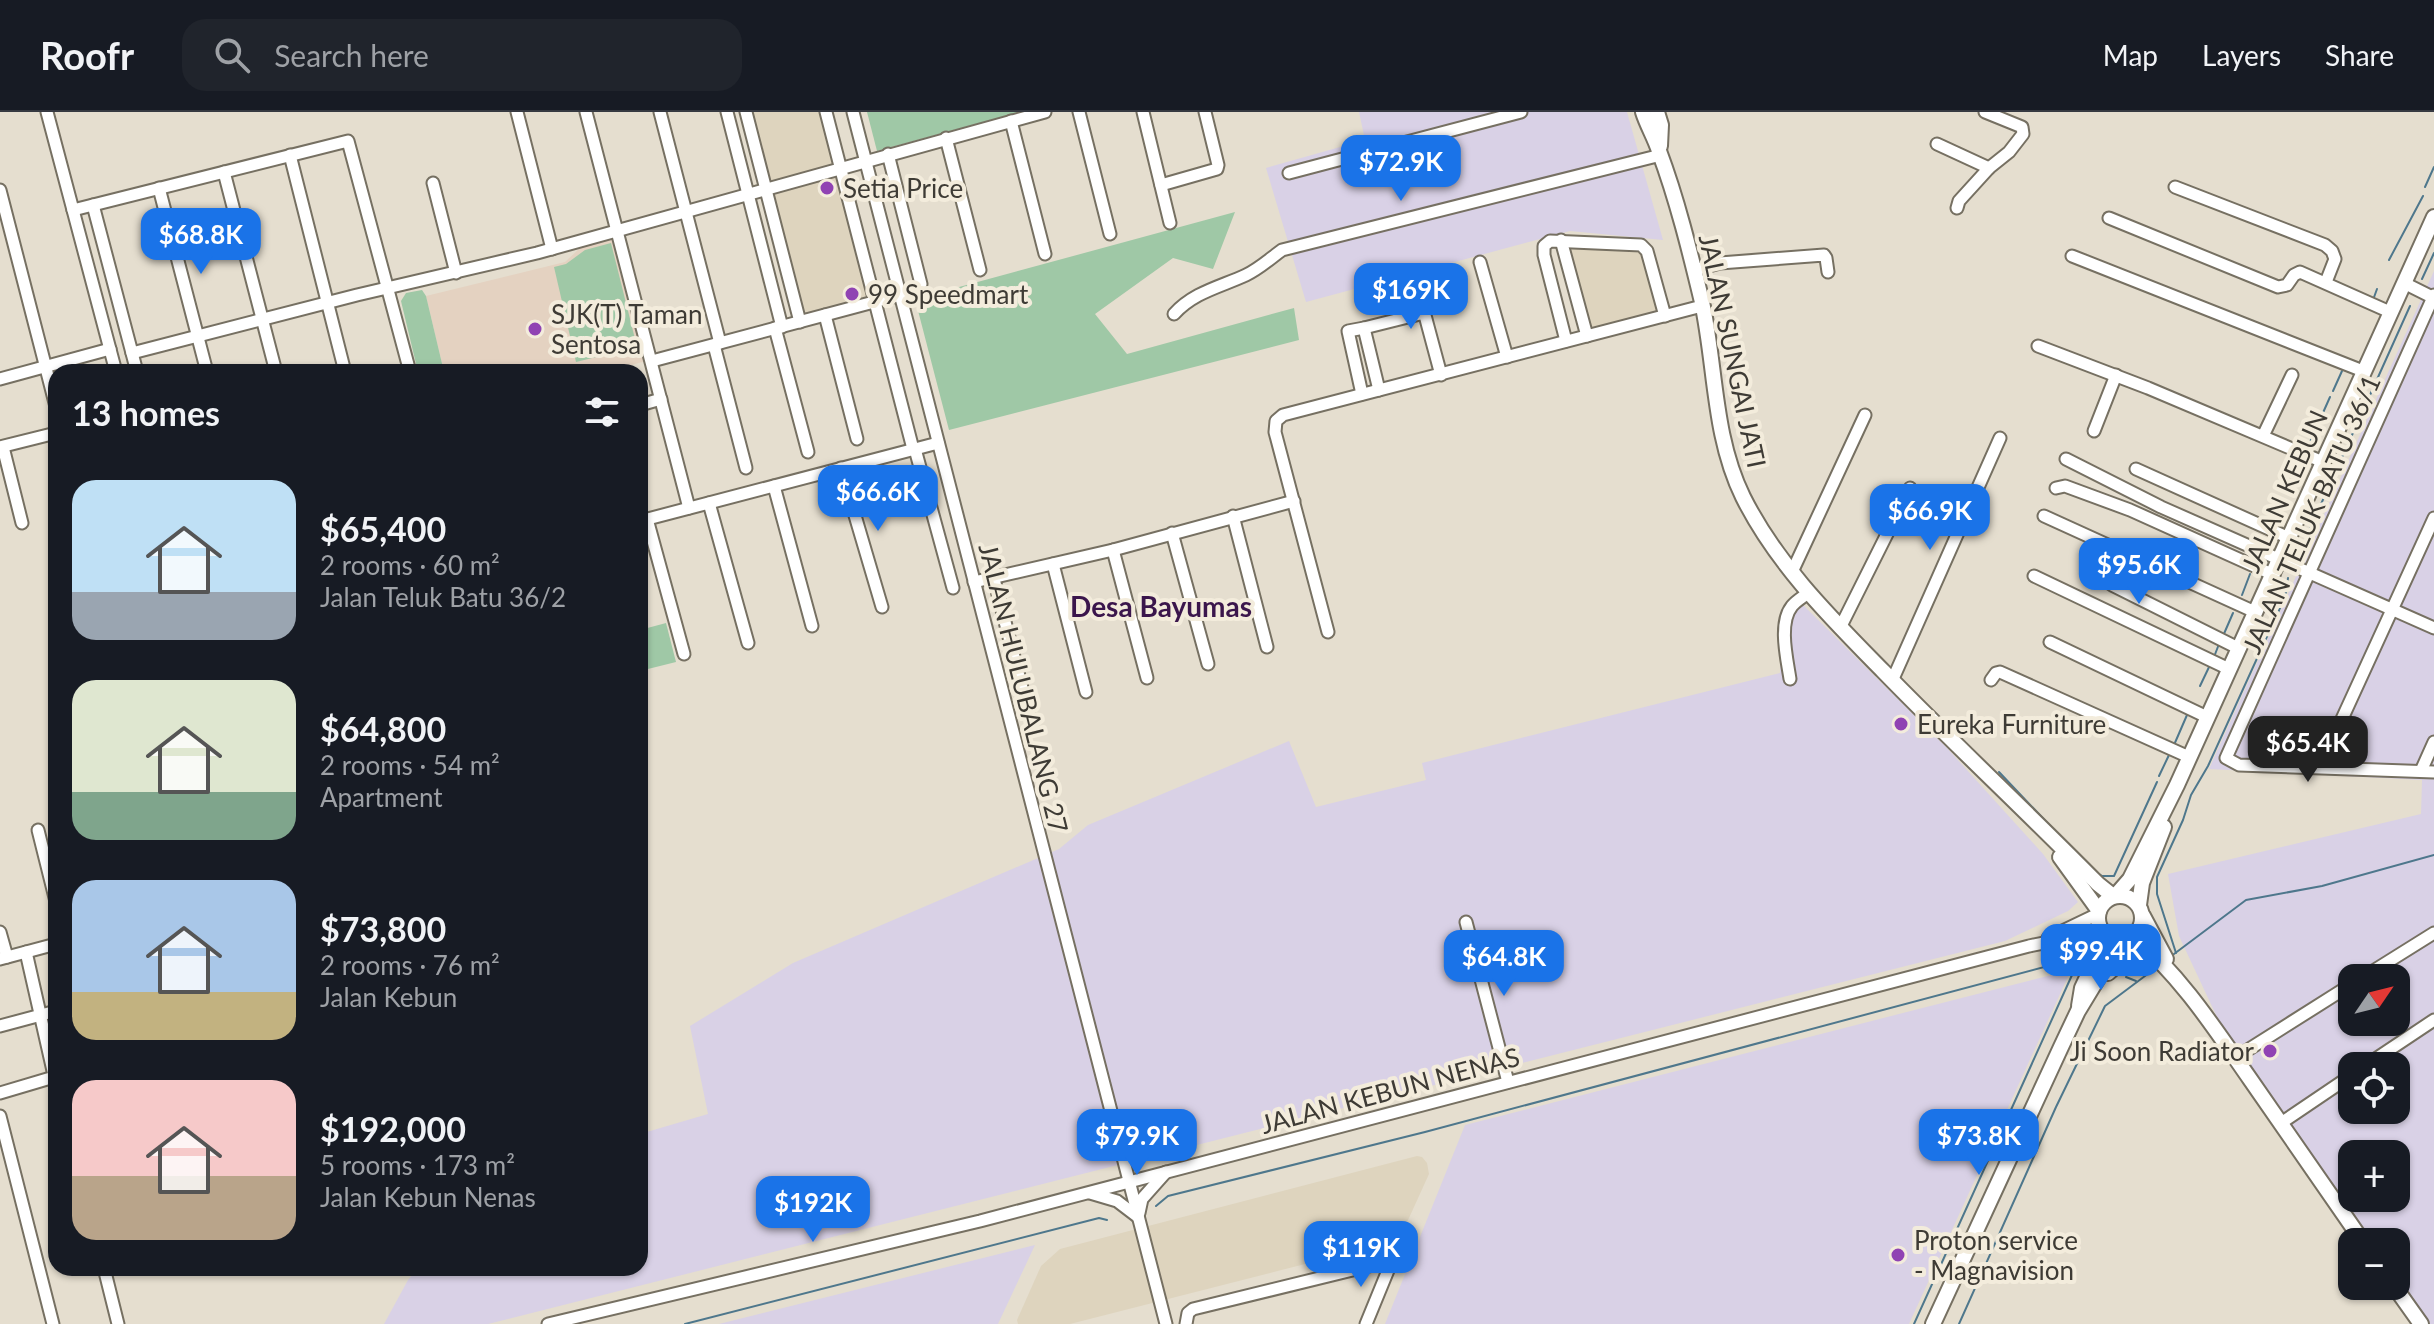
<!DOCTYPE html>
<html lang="en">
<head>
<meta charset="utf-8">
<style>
	:root { --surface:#171b24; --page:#20242c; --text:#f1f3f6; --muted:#9ea1a6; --line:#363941; --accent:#1a73e8 }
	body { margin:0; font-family:Lato,sans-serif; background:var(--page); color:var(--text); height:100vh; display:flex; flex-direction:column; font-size:30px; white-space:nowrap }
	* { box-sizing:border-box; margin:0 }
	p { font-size:26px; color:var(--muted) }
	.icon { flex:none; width:44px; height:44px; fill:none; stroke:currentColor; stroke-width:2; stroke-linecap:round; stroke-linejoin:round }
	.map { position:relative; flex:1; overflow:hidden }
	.sheet { position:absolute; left:48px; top:252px; width:600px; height:912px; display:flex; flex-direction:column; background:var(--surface); border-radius:24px; box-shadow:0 2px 6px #0004 }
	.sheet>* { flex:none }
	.needle { width:52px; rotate:55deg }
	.buttons { position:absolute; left:2338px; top:852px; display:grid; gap:16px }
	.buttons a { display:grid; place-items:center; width:72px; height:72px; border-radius:16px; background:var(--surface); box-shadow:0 2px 6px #0004; font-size:40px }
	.price { position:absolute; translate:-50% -68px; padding:0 18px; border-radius:16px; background:var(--accent); color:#fff; font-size:26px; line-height:52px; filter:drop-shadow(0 2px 4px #0008) }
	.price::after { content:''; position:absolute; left:50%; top:48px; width:24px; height:18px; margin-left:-12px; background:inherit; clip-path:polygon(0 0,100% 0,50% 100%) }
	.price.selected { background:#222; color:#fff }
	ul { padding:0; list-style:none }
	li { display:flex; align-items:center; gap:24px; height:200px; padding:0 24px }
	li span { display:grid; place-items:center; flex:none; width:224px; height:160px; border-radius:24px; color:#555 }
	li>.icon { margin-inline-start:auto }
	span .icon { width:96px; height:96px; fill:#fffc; stroke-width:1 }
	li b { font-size:34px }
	h2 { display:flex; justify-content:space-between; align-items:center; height:96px; padding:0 24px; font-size:34px }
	header { display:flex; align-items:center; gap:48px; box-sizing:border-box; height:112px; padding:0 40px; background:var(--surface); border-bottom:2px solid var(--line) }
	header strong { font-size:38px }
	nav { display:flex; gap:44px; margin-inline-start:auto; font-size:28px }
	.search { width:560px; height:72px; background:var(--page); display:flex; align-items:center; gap:20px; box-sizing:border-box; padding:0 28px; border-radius:24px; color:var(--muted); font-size:30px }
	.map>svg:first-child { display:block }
</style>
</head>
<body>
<header>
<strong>Roofr</strong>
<div class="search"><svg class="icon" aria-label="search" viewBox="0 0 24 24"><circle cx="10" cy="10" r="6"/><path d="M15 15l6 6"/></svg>Search here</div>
<nav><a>Map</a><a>Layers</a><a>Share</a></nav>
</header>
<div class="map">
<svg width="2434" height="1212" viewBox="0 0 2434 1212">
	<rect width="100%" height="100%" fill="#e5decf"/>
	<g fill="#ded4be">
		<polygon points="749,0 823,0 871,188 802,206"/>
		<polygon points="1565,131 1635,134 1645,140 1661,202 1589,221"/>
		<polygon points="1417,1044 1422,1045 1427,1051 1429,1062 1399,1128 1070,1212 1018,1212 1017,1208 1041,1154 1060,1137"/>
	</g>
	<g fill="#d9d1e6" fill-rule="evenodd">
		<polygon points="1359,0 1627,0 1663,128 1570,119 1306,190 1266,56 1365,28"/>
		<path d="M2434 159V1212H2427L2396 1168V1130H2370L2224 920 2179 824 2168 762 2421 702 2422 668 2209 657ZM2352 866H2396V910H2352ZM2352 954H2396V998H2352ZM2352 1042H2396V1086H2352Z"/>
		<polygon points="1793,483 1947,636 2043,742 2078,790 2068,799 2005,829 488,1212 384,1212 408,1168 418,1156 640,1156 640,1022 708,1002 690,914 793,851 1059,737 1088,713 1289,629 1316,695 1426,668 1422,651 1780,561 1782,498"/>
		<polygon points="2071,858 1909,1212 1385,1212 1465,1013"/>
		<polygon points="1035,1133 998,1212 719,1212"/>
	</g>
	<polygon fill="#e4d2c1" points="613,126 646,249 606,260 444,260 426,184 565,150 581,135"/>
	<g fill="#9fc8a6">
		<polygon points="867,0 1020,0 877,39"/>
		<polygon points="1235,100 1213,157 1173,146 1095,202 1127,242 1294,196 1299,228 949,318 915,187"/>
		<polygon points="611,131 637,235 576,250 554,155 566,152 585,138"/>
		<polygon points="422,178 426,184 444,260 418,260 401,189 406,181"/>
		<polygon points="666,511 676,550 640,559 640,518"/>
	</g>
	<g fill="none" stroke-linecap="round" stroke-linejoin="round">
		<g stroke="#4e778c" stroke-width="2">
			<polyline points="2425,75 2434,55"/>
			<polyline points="2389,148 2423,84"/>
			<polyline points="2422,167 2434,141"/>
			<polyline points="2373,188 2377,177"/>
			<polyline points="2333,279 2342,259"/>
			<polyline points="2306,339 2330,285"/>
			<polyline points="2288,378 2303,346"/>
			<polyline points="2274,410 2284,388"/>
			<polyline points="2308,421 2410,194"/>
			<polyline points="2242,483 2250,462"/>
			<polyline points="2223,524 2233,501"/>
			<polyline points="2214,545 2219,532"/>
			<polyline points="2200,574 2210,553"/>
			<polyline points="2174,633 2187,603"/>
			<polyline points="1999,660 2055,719"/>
			<polyline points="2159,664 2169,643"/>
			<polyline points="2093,758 2102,764 2114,764 2157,670"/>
			<polyline points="2176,841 2157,782 2157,765 2183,708 2191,683 2208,654 2285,485 2288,466"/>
			<polyline points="2170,845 2246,788 2322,774 2434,743"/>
			<polyline points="2126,865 2136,869"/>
			<polyline points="1156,1094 1168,1084 1425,1020 2078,846 2077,852 1914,1212"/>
			<polyline points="685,1212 1099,1106 1107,1108"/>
			<polyline points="1959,1212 2056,995 2105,894 2157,855"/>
		</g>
		<g stroke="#767062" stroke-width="15">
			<g id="minor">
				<polyline points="47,0 116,260"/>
				<polyline points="517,0 552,137"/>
				<polyline points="586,0 689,396"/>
				<polyline points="660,0 720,231"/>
				<polyline points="727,0 782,215"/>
				<polyline points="746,0 800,210"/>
				<polyline points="826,0 913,337"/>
				<polyline points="853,0 1166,1212"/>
				<polyline points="1079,0 1110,122"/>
				<polyline points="1143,0 1170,111"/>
				<polyline points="1011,9 1045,142"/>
				<polyline points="946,26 980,158"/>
				<polyline points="1937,32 1989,56"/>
				<polyline points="888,42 921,172"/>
				<polyline points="290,43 345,260"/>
				<polyline points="224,60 276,260"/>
				<polyline points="1289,61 1521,0"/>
				<polyline points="433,71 456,161"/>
				<polyline points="1161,73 1217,57 1218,53 1205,0"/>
				<polyline points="2175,75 2325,133 2332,139 2335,147 2326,170"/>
				<polyline points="159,76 207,260"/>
				<polyline points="0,78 56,295"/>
				<polyline points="93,93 137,260"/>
				<polyline points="1957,96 1959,89 1989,56 2009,40 2023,22 2022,15 1985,0"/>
				<polyline points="73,98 348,29 410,260"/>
				<polyline points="2109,106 2278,175 2287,173 2294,163 2300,160 2390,200"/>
				<polyline points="1561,128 1587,224"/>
				<polyline points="2072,144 2363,259"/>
				<polyline points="1480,150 1507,245"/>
				<polyline points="1694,158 1720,151 1824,143 1826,146 1828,160"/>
				<polyline points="1415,166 1441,263"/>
				<polyline points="2404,171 2434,186"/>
				<polyline points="2434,183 2226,646 2239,653 2434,660"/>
				<path d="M1174 202C1194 180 1220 175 1246 163 1259 157 1271 146 1282 138L1661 43"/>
				<polyline points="825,203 857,327"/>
				<polyline points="775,216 808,340"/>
				<polyline points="1364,216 1424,201"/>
				<polyline points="1566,229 1544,143 1544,134 1550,129 1641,133 1647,139 1665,204"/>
				<polyline points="714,233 746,356"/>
				<polyline points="2038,234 2148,276 2323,350"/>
				<polyline points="132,241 357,183 537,141 1045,0"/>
				<polyline points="652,249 900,183"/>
				<polyline points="0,267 110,237"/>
				<polyline points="1362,282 1348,219 1364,216 1379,278"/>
				<polyline points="640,293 661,287"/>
				<polyline points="2094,319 2116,263"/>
				<polyline points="2263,324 2292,263"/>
				<polyline points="0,335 56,321"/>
				<polyline points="3,335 22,411"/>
				<polyline points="915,337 953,476"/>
				<polyline points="2066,347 2161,395 2434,516"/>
				<polyline points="841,356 882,495"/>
				<polyline points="2136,357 2289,426"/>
				<polyline points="774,374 812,514"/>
				<polyline points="2056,376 2065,374 2130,398 2274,463"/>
				<polyline points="709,391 748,531"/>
				<polyline points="1233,404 1267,535"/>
				<polyline points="2044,404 2255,500"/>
				<polyline points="647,407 684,542"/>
				<polyline points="640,409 938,331"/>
				<polyline points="1172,421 1208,552"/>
				<polyline points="1113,438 1147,566"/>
				<polyline points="1053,452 1086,580"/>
				<polyline points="2095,453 2098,463 2112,473 2238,536"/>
				<polyline points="1792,460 1865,303"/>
				<polyline points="2034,464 2229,557"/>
				<polyline points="994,467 1029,603"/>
				<polyline points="974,470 1113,438 1294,389"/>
				<polyline points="1840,516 1910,376"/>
				<polyline points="1328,520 1275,320 1276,309 1283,303 1702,194"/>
				<polyline points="2050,530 2207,605"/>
				<path d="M1790 567C1787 547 1778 511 1792 494 1796 489 1803 485 1808 481"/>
				<polyline points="1991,568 1996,561 2000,560 2189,645"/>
				<polyline points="1892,569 2000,326"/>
				<polyline points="2320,655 2434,406"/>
				<polyline points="2421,659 2434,630"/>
				<polyline points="38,718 56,790"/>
				<polyline points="1466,810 1508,970"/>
				<polyline points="0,820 7,845"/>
				<polyline points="2048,826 2098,802"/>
				<polyline points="26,840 56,972"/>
				<polyline points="0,847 56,832"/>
				<polyline points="2362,866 2434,821"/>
				<polyline points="0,914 56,899"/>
				<polyline points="2235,946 2352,872"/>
				<polyline points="2365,954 2434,908"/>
				<polyline points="0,981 54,965"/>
				<polyline points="0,1004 53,1212"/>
				<polyline points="2281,1011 2352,963"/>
				<polyline points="1090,1081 1117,1089 1138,1105"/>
				<polyline points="1139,1101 1142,1087 1166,1060"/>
				<polyline points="104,1156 118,1212"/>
				<polyline points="548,1212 980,1109 2029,834 2103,819"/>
				<polyline points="1186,1212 1188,1201 1193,1197 1381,1151 1386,1152 1389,1156 1366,1212"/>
			</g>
		</g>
		<g stroke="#767062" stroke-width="18">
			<g id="major">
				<path d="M1643 0C1647 13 1655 26 1659 39 1677 87 1690 140 1702 190 1716 255 1713 324 1743 385 1777 453 1831 506 1883 559 1953 631 2027 700 2098 772L2113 784"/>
				<polyline points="1657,0 1661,13 1660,34"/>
				<polyline points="2060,745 2099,799"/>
				<polyline points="2116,783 2130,767 2177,673 2434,105"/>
				<circle cx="2120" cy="806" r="22"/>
				<polyline points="2139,793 2142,771 2164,715"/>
				<polyline points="2143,804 2166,847"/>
				<path d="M2133 824C2181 864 2215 917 2250 967 2288 1022 2326 1076 2363 1130"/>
				<polyline points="2069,828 2085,838 2092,853"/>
				<path d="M2108 861C2122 848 2133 842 2152 839"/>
				<polyline points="2079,894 2082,876 2107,823"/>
				<polyline points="2394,1174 2421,1212"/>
				<polyline points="1933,1212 2061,935 2078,899 2121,828"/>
			</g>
		</g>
		<use href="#minor" stroke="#fff" stroke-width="11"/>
		<use href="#major" stroke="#fff" stroke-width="14"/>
	</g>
	<g fill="#9043b3" stroke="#f3ecdc" stroke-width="3">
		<circle cx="827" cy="76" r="8"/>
		<circle cx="852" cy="182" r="8"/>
		<circle cx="535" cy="217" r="8"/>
		<circle cx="1901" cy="612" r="8"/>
		<circle cx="2270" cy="939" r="8"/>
		<circle cx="1898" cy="1143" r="8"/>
	</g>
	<g text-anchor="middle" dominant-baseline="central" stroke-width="8" stroke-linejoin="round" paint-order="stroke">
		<g font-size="26" fill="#3e3b35" stroke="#f3ecdc" text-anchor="start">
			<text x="843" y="76">Setia Price</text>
			<text x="868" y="182">99 Speedmart</text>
			<text x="551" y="202">SJK(T) Taman<tspan x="551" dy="30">Sentosa</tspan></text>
			<text x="1917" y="612">Eureka Furniture</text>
			<text x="2254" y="939" text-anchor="end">Ji Soon Radiator</text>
			<text x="1914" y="1128">Proton service<tspan x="1914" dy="30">- Magnavision</tspan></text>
		</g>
		<g font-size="26" fill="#3e3b35" stroke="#f3ecdc">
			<text transform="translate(1733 239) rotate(78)">JALAN SUNGAI JATI</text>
			<text transform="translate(2284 379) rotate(-66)">JALAN KEBUN</text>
			<text transform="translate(2311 402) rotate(-66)">JALAN TELUK BATU 36/1</text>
			<text transform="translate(1024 576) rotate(76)">JALAN HULUBALANG 27</text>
			<text transform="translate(1390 978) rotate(-15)">JALAN KEBUN NENAS</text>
		</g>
		<g font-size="28" font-weight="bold" fill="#3b164c" stroke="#f3ecdc">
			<text x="1161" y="494">Desa Bayumas</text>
		</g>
	</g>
</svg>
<div class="buttons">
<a><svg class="needle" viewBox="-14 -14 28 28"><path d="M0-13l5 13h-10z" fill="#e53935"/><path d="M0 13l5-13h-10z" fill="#9ea1a6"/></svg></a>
<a><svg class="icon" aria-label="locate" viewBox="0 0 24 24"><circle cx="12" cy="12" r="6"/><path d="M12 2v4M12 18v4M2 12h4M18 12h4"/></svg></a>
<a>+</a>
<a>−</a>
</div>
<b class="price" style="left:1401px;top:91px">$72.9K</b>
<b class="price" style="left:201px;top:164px">$68.8K</b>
<b class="price" style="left:1411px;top:219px">$169K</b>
<b class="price" style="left:878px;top:421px">$66.6K</b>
<b class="price" style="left:1930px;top:440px">$66.9K</b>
<b class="price" style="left:2139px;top:494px">$95.6K</b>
<b class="price selected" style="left:2308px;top:672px">$65.4K</b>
<b class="price" style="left:2101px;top:880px">$99.4K</b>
<b class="price" style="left:1504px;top:886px">$64.8K</b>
<b class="price" style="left:1137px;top:1065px">$79.9K</b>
<b class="price" style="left:1979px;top:1065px">$73.8K</b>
<b class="price" style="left:813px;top:1132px">$192K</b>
<b class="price" style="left:1361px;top:1177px">$119K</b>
<section class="sheet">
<h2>13 homes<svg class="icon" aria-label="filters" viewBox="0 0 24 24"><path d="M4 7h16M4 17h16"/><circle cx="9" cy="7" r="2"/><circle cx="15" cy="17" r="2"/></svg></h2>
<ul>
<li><span style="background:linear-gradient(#bfe0f5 70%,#9aa5b1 0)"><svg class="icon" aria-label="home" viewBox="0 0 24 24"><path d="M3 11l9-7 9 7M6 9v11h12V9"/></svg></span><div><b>$65,400</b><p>2 rooms · 60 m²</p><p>Jalan Teluk Batu 36/2</p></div></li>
<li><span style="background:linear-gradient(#dfe7d0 70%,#7fa58c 0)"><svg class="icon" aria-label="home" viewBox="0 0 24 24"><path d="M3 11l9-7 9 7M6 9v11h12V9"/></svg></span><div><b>$64,800</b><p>2 rooms · 54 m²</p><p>Apartment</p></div></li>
<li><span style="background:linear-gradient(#a9c7e8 70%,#c2b280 0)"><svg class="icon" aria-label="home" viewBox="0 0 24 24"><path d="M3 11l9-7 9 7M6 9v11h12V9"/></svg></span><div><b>$73,800</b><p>2 rooms · 76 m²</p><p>Jalan Kebun</p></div></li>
<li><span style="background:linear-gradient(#f6c9c9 60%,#b9a48a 0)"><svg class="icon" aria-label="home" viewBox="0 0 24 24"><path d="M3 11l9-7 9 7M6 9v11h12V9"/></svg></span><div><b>$192,000</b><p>5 rooms · 173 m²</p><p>Jalan Kebun Nenas</p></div></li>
</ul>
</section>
</div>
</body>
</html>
